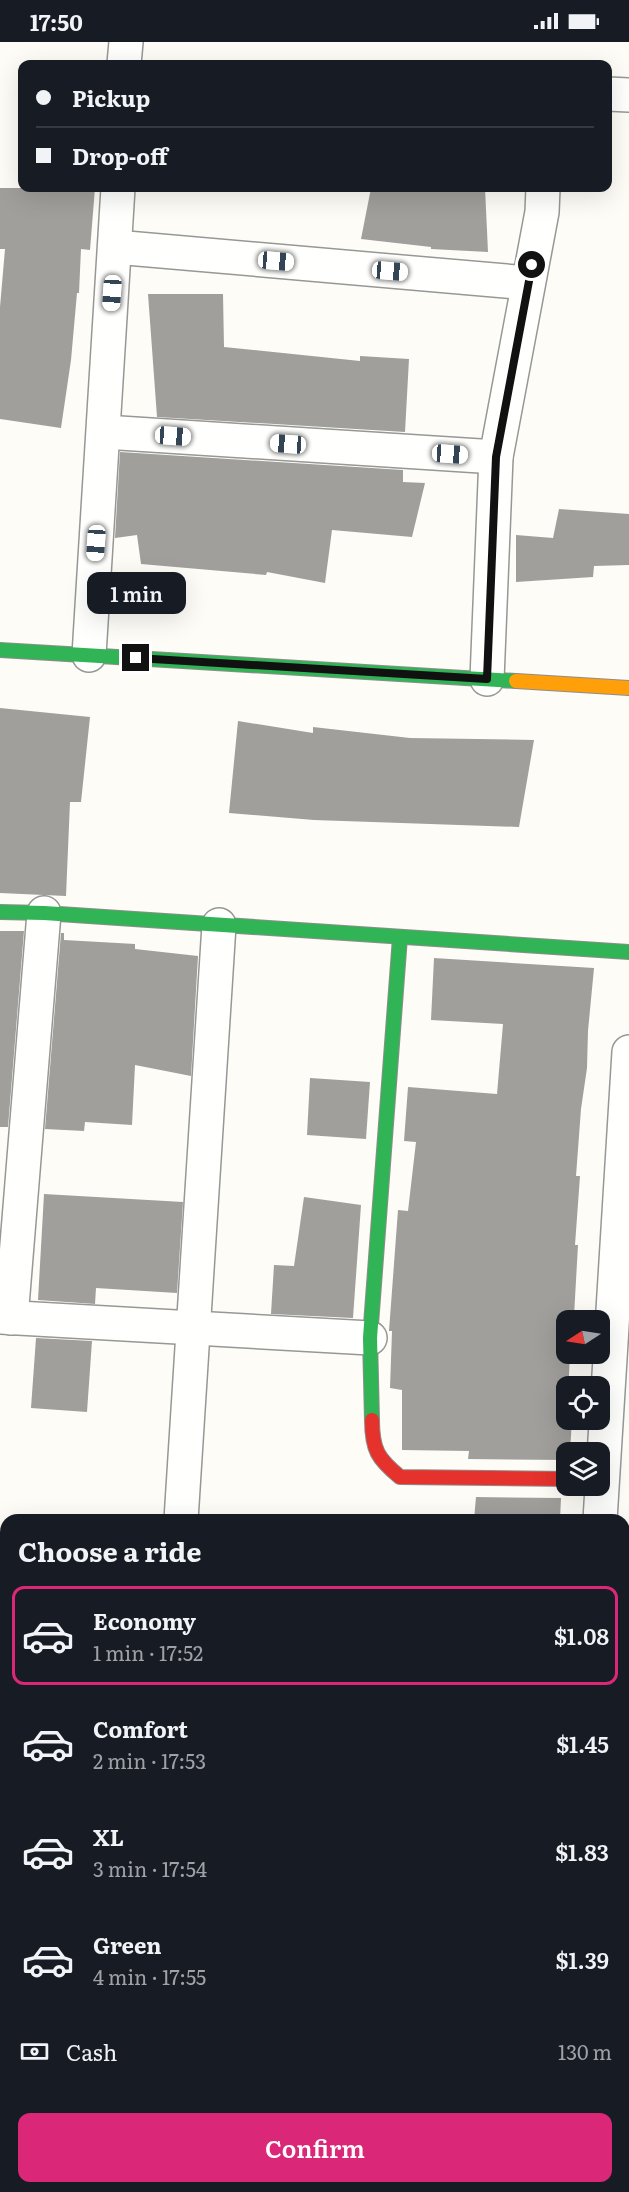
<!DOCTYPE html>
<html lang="en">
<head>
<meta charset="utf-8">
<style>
  body { margin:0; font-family:Literata,serif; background:#242831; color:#f1f3f6; height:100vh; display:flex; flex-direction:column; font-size:22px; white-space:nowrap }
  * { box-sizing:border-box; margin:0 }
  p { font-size:20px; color:#9ea1a6 }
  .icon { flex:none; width:33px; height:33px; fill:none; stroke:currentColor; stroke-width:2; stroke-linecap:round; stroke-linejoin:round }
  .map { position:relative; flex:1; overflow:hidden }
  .sheet { position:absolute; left:0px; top:1472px; width:630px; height:680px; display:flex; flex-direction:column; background:#171b24; border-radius:18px 18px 0 0; box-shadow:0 6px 24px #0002 }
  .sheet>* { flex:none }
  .guide { position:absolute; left:18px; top:18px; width:594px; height:132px; border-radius:12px; box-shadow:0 6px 24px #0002; display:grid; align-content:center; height:132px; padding:0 18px; background:#171b24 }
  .needle { width:39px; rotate:258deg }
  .tools { position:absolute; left:556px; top:1268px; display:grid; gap:12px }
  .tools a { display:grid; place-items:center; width:54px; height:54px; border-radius:12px; background:#171b24; box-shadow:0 6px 24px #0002; font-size:30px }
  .end { position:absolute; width:27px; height:27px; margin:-14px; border:8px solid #111; background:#fff; box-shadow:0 0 0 3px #fff }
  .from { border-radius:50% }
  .bubble { position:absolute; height:42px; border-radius:12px; background:#171b24; box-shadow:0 6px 24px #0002; font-size:20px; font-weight:600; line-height:42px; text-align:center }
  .car { position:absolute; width:18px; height:36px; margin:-18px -9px; border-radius:8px; box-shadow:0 0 4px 2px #0007; background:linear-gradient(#fff 24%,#345 0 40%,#fff 0 76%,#345 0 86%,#fff 0) }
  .guide b { display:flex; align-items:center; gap:21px; height:57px; font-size:22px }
  .guide b+b { border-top:2px solid #363941 }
  .guide i { width:15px; height:15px; background:#f1f3f6 }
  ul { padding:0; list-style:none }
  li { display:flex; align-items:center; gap:18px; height:99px; margin:0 12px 9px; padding:0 6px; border:3px solid transparent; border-radius:12px }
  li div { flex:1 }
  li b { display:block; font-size:22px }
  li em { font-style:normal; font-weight:600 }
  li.selected { border-color:#db2777 }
  li>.icon { width:54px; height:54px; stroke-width:1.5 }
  h2 { padding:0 18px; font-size:27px; line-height:72px }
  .pay { display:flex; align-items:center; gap:15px; height:66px; padding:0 18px; font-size:22px }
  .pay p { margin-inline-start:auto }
  .cta { display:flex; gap:12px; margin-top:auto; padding:12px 18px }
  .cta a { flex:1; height:69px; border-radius:12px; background:#db2777; color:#fff; font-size:24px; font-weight:600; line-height:69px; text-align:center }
  .status { display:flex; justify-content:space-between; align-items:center; height:42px; padding:0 30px; background:#171b24; direction:ltr }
  .status svg { height:16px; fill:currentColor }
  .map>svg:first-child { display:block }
</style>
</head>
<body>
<div class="status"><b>17:50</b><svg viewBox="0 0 49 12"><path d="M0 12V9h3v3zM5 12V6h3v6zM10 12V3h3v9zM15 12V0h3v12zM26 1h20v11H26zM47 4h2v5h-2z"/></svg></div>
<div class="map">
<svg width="629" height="2150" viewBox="0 0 629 2150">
  <rect width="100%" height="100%" fill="#fdfcf7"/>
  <g fill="#a19f9c">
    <path d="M0,146H95L90,208L81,207L79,251H77L71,318L61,386L0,377V265L5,207H0Z"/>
    <path d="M371,146H485L488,210L431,207V205L361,197Z"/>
    <path d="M148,252H223L224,305L360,319V314L409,317L405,390L157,375Z"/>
    <path d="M120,410L403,428V440L425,441L412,495L332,488L325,541L267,530L266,533L141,522L137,493L115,496Z"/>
    <path d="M559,467L629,472V523L594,524L593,535L516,540V493L553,496Z"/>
    <path d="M0,666L90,675L81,760H70L66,854L0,851Z"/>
    <path d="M238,679L313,691V685L410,696L534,698L519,785L314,778L229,771Z"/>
    <path d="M0,889H24L8,1085H0Z"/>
    <path d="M61,891H64V898L135,902V907L198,914L191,1034L135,1023L132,1083L85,1080L84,1089L45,1087Z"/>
    <path d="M434,916L594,926L588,989L587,1026L581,1067L576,1134H580L575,1203H578L574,1274L572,1273V1278H567V1311H570L567,1377H572L570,1410H567V1418L468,1417L469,1409L402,1408V1348L390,1346L392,1289H389L398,1168L408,1169L416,1100L404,1099L408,1045L497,1052L503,982L431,978Z"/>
    <path d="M310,1036L370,1040L366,1097L307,1093Z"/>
    <path d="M44,1152L183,1160L177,1251L96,1246L95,1262L38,1258Z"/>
    <path d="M304,1155L361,1163L353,1276L271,1272L274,1223L294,1224Z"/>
    <path d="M36,1296L92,1299L87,1370L31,1366Z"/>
    <path d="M476,1455L561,1456L560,1478H474Z"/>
  </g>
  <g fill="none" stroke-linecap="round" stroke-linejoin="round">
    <defs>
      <g id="street">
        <path d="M124,22L126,0"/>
        <path d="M608,52L629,53"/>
        <path d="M115,205L528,241"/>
        <path d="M104,390L496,415"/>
        <path d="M89,613L118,146"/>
        <path d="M487,637L496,415L542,170L543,146"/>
        <path d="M0,1275L370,1296"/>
        <path d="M11,1276L44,871"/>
        <path d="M181,1478L219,883"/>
        <path d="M600,1478L629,1010"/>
        <path d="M0,1513L6,1514"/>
        <path d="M624,1541L629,1542"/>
        <path d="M624,1670H629"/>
        <path d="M0,2035H6"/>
        <path d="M624,2072H629"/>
        <path d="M564,2150V2145"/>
      </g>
      <g id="fast">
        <path d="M0,608L516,639"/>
        <path d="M0,870L44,871L629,910"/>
        <path d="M372,1378L370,1296L400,895"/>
      </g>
      <path id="slow" d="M516,639L629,646"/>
      <path id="jam" d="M372,1378C372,1408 378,1417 400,1435L567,1437"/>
    </defs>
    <use href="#street" stroke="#979795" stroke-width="36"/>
    <use href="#fast" stroke="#8e8d8b" stroke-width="16"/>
    <use href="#slow" stroke="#8e8d8b" stroke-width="16"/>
    <use href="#jam" stroke="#8e8d8b" stroke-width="16"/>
    <use href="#street" stroke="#fffffe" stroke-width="33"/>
    <use href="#fast" stroke="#30b455" stroke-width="14"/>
    <use href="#slow" stroke="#ff9f0a" stroke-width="14"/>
    <use href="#jam" stroke="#e5322d" stroke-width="14"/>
  </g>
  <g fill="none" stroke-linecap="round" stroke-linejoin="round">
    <path stroke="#111" stroke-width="8" d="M136,616L487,637L496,415L532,223"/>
  </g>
</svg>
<div class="tools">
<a><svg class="needle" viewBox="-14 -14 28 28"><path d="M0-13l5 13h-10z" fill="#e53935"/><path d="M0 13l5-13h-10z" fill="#9ea1a6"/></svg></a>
<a><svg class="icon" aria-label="locate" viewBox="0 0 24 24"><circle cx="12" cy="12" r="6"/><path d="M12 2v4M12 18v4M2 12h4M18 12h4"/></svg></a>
<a><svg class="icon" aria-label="layers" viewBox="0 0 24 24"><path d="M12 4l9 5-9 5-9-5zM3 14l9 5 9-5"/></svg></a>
</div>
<i class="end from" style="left:532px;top:223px"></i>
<i class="end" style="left:136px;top:616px"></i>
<div class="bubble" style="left:87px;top:530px;width:99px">1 min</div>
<i class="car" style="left:276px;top:219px;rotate:95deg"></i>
<i class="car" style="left:390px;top:229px;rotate:95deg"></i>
<i class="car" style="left:112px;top:251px;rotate:184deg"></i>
<i class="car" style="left:173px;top:394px;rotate:94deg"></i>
<i class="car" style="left:288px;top:402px;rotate:274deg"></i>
<i class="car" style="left:450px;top:412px;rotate:94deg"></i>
<i class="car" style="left:96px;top:501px;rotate:184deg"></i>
<div class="guide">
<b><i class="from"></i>Pickup</b>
<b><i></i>Drop-off</b>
</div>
<section class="sheet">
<h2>Choose a ride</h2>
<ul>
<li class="selected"><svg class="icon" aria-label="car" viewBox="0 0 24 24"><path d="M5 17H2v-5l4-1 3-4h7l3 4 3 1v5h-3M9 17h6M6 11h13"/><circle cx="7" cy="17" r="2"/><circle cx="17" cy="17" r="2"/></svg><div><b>Economy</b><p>1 min · 17:52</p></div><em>$1.08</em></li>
<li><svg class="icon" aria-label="car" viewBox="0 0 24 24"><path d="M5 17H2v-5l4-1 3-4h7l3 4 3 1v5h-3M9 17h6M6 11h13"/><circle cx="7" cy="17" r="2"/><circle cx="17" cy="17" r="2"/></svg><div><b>Comfort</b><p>2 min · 17:53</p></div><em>$1.45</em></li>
<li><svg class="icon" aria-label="car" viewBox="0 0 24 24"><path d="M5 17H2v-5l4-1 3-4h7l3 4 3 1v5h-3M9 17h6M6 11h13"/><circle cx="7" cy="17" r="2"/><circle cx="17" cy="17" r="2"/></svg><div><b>XL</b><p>3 min · 17:54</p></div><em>$1.83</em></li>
<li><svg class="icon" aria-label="car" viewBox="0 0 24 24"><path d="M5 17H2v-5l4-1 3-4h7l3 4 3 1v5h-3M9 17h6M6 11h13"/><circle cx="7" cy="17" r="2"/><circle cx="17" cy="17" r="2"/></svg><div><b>Green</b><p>4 min · 17:55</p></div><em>$1.39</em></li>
</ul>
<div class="pay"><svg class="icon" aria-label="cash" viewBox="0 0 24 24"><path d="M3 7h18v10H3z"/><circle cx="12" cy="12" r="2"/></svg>Cash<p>130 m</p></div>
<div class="cta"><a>Confirm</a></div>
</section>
</div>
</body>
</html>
